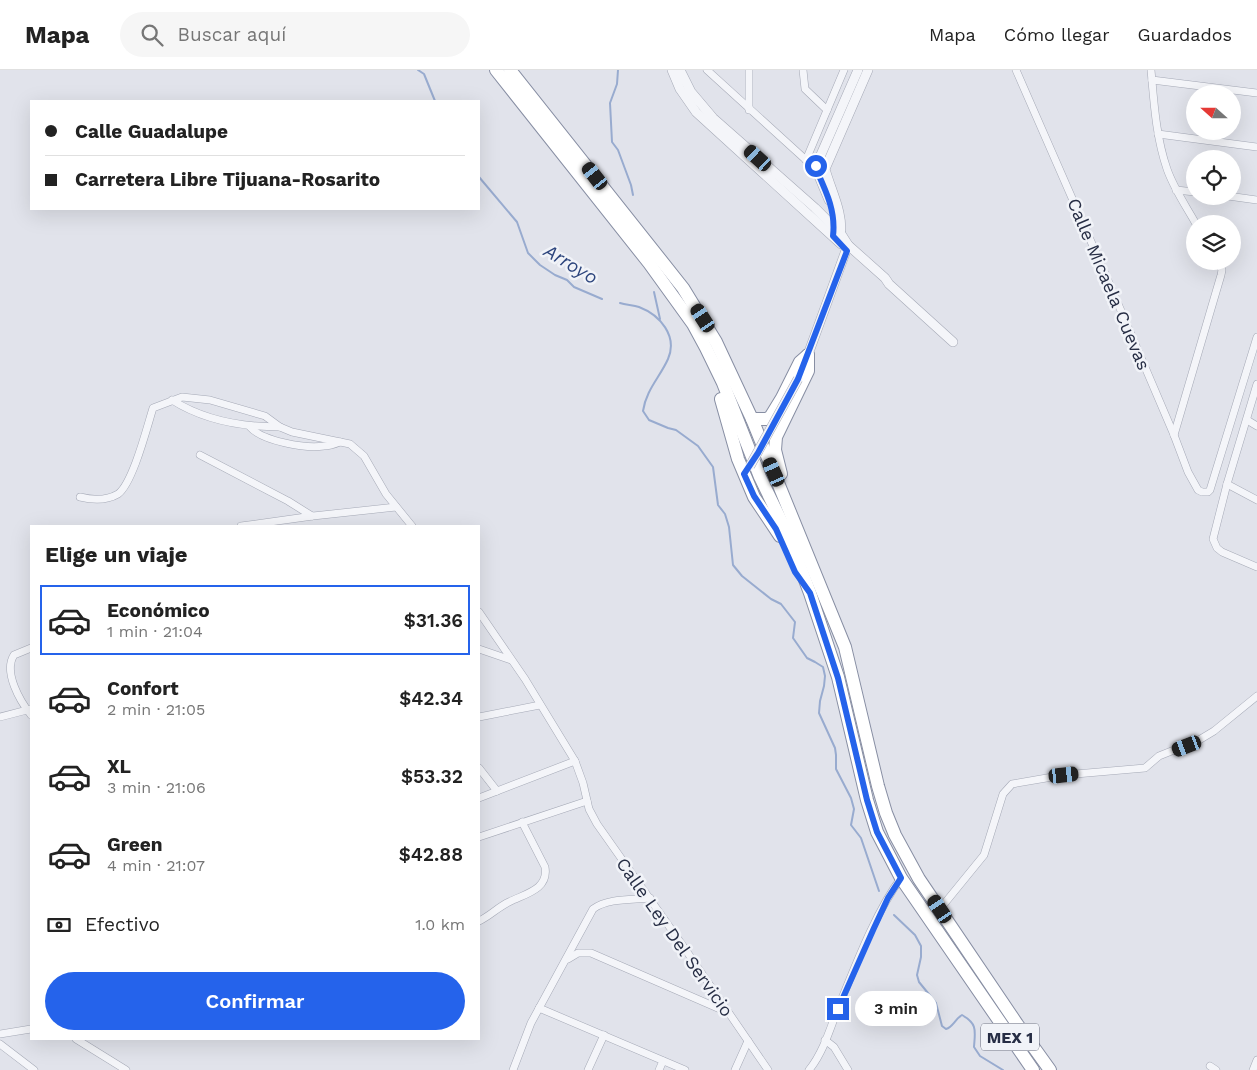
<!DOCTYPE html>
<html lang="es">
<head>
<meta charset="utf-8">
<style>
  body { margin:0; font-family:"Work Sans",sans-serif; background:#f6f6f6; color:#222; height:100vh; display:flex; flex-direction:column; font-size:19px; white-space:nowrap }
  * { box-sizing:border-box; margin:0 }
  p { font-size:16px; color:#767676 }
  .icon { flex:none; width:28px; height:28px; fill:none; stroke:currentColor; stroke-width:2; stroke-linecap:round; stroke-linejoin:round }
  .map { position:relative; flex:1; overflow:hidden }
  .panel { position:absolute; left:30px; top:455px; width:450px; height:515px; display:flex; flex-direction:column; background:#fff; border-radius:0px; box-shadow:0 5px 20px #0002 }
  .panel>* { flex:none }
  .guide { position:absolute; left:30px; top:30px; width:450px; height:110px; border-radius:0px; box-shadow:0 5px 20px #0002; display:grid; align-content:center; height:110px; padding:0 15px; background:#fff }
  .needle { width:32px; rotate:291deg }
  .controls { position:absolute; left:1186px; top:15px; display:grid; gap:10px }
  .controls a { display:grid; place-items:center; width:55px; height:55px; border-radius:50%; background:#fff; box-shadow:0 5px 20px #0002; font-size:25px }
  .end { position:absolute; width:22px; height:22px; margin:-11px; border:6px solid #2563eb; background:#fff; box-shadow:0 0 0 2px #fff }
  .from { border-radius:50% }
  .bubble { position:absolute; height:35px; border-radius:18px; background:#fff; box-shadow:0 5px 20px #0002; font-size:16px; font-weight:600; line-height:35px; text-align:center }
  .car { position:absolute; width:15px; height:30px; margin:-15px -8px; border-radius:6px; box-shadow:0 0 4px 1px #0007; background:linear-gradient(#222 24%,#8ab4d8 0 40%,#222 0 76%,#8ab4d8 0 86%,#222 0) }
  .guide b { display:flex; align-items:center; gap:18px; height:48px; font-size:19px }
  .guide b+b { border-top:1px solid #e0e0e0 }
  .guide i { width:12px; height:12px; background:#222 }
  ul { padding:0; list-style:none }
  li { display:flex; align-items:center; gap:15px; height:70px; margin:0 10px 8px; padding:0 5px; border:2px solid transparent; border-radius:0px }
  li div { flex:1 }
  li b { display:block; font-size:19px }
  li em { font-style:normal; font-weight:600 }
  li.selected { border-color:#2563eb }
  li>.icon { width:45px; height:45px; stroke-width:1.5 }
  h2 { padding:0 15px; font-size:22px; line-height:60px }
  .pay { display:flex; align-items:center; gap:12px; height:55px; padding:0 15px; font-size:19px }
  .pay p { margin-inline-start:auto }
  .button { display:flex; gap:10px; margin-top:auto; padding:10px 15px }
  .button a { flex:1; height:58px; border-radius:30px; background:#2563eb; color:#fff; font-size:20px; font-weight:600; line-height:58px; text-align:center }
  header { display:flex; align-items:center; gap:30px; box-sizing:border-box; height:70px; padding:0 25px; background:#fff; border-bottom:1px solid #e0e0e0 }
  header strong { font-size:24px }
  nav { display:flex; gap:28px; margin-inline-start:auto; font-size:18px }
  .search { width:350px; height:45px; background:#f6f6f6; display:flex; align-items:center; gap:12px; box-sizing:border-box; padding:0 18px; border-radius:28px; color:#767676; font-size:19px }
  .map>svg:first-child { display:block }
</style>
</head>
<body>
<header>
<strong>Mapa</strong>
<div class="search"><svg class="icon" aria-label="search" viewBox="0 0 24 24"><circle cx="10" cy="10" r="6"/><path d="M15 15l6 6"/></svg>Buscar aquí</div>
<nav><a>Mapa</a><a>Cómo llegar</a><a>Guardados</a></nav>
</header>
<div class="map">
<svg width="1257" height="1000" viewBox="0 0 1257 1000">
  <rect width="100%" height="100%" fill="#e1e3eb"/>
  <g fill="none" stroke-linecap="round" stroke-linejoin="round">
    <g stroke="#98abcf" stroke-width="2">
      <path d="M418,0L424,4L435,31"/>
      <path d="M618,0L617,14L610,33L612,72L618,80L631,115L633,125"/>
      <path d="M479,107L517,152L528,183L540,195L555,205L567,210L574,217L602,229"/>
      <path d="M654,222L660,249"/>
      <path d="M620,233C626,235 633,235 639,237C660,245 678,266 668,289C660,307 646,320 643,341L649,350L668,358L676,360L698,376L713,397L718,435L725,444L729,457L733,495L742,506L771,529L781,534L795,552L793,568L807,588L815,592L823,597L825,606L824,616L820,631L819,643L835,678L836,685V699L851,728L854,739L851,755L861,768L879,821"/>
      <path d="M894,845L915,865L921,876V887L917,905L919,912L936,933L942,956L946,959C953,957 955,949 962,945C978,954 975,961 974,977L980,986L1003,1000"/>
    </g>
    <defs>
      <g id="minor">
        <path d="M707,0L806,90L816,98H819"/>
        <path d="M749,0V40"/>
        <path d="M803,0L805,19L827,40"/>
        <path d="M1016,0L1110,215L1174,365L1188,402L1198,420L1202,422H1208L1210,420L1257,267"/>
        <path d="M1151,0C1154,33 1156,67 1167,99C1174,119 1186,136 1196,154"/>
        <path d="M1152,10L1257,23"/>
        <path d="M1158,64L1257,77"/>
        <path d="M806,90L844,0"/>
        <path d="M1176,120L1195,122"/>
        <path d="M1228,126L1257,130"/>
        <path d="M1257,314L1227,414L1213,469L1217,478L1222,482L1257,497"/>
        <path d="M172,330C205,351 242,357 280,357"/>
        <path d="M1247,350L1257,356"/>
        <path d="M250,357C262,371 306,379 324,376C329,376 335,374 340,372"/>
        <path d="M1174,365L1221,205L1222,200L1218,191"/>
        <path d="M200,385L288,431L312,446"/>
        <path d="M1227,414L1257,430"/>
        <path d="M80,427C92,430 106,431 118,424C133,413 147,357 153,338L182,327L210,330L265,346L280,357L292,362L350,374L364,386L386,424L412,456"/>
        <path d="M241,456L313,446L396,437"/>
        <path d="M479,542L525,609L575,691L583,713L589,739L597,754L683,876L768,1000"/>
        <path d="M31,578L14,585C3,602 20,631 31,645"/>
        <path d="M479,579L511,590"/>
        <path d="M0,647L31,639"/>
        <path d="M479,647L540,635"/>
        <path d="M479,698L497,721"/>
        <path d="M479,728L575,691"/>
        <path d="M479,767L587,731"/>
        <path d="M940,839L984,785L1003,724L1012,714L1064,705L1145,698L1159,686L1199,670L1214,661L1257,626"/>
        <path d="M479,851C490,846 498,837 509,832C524,824 549,820 545,797L522,752"/>
        <path d="M568,889L578,883H591L727,942"/>
        <path d="M539,938L685,1000"/>
        <path d="M0,964L31,959"/>
        <path d="M76,969L126,1000"/>
        <path d="M825,970L834,977L848,1000"/>
        <path d="M0,974L34,1000"/>
        <path d="M1210,996L1216,1000"/>
        <path d="M513,1000L531,953L593,839C608,828 632,830 650,828"/>
        <path d="M588,1000L604,965"/>
        <path d="M659,1000L663,991"/>
        <path d="M735,1000L748,971"/>
        <path d="M809,1000C823,983 830,959 838,938C855,897 875,843 901,808"/>
        <path d="M1253,1000L1257,990"/>
      </g>
      <g id="tertiary">
        <path d="M672,0L680,19L696,42L841,174"/>
        <path d="M680,0L691,22L713,48L815,138L841,164L848,175L885,208L889,214L953,272"/>
        <path d="M829,130L816,99V96L858,0"/>
        <path d="M840,166C844,144 831,121 825,99L868,0"/>
        <path d="M806,290L848,175"/>
      </g>
      <g id="trunk">
        <path d="M496,0L649,193L693,254L706,278L723,313L760,407L788,465L810,523L838,607L867,730L877,762L901,808L1033,1000"/>
        <path d="M510,0L683,218L716,272L752,349L845,577L878,716L886,743L895,765L919,809L1017,954L1050,1000"/>
        <path d="M721,329L738,389L754,427L780,466"/>
        <path d="M752,349H767L771,346L782,328L800,292L808,285"/>
        <path d="M781,404L775,380L776,367L808,301V285"/>
      </g>
    </defs>
    <use href="#minor" stroke="#a5a9b6" stroke-width="8"/>
    <use href="#tertiary" stroke="#a5a9b6" stroke-width="10"/>
    <use href="#trunk" stroke="#878ea3" stroke-width="14"/>
    <use href="#minor" stroke="#f4f5f9" stroke-width="7"/>
    <use href="#tertiary" stroke="#f4f5f9" stroke-width="9"/>
    <use href="#trunk" stroke="#fff" stroke-width="12"/>
    <defs>
      <path id="tertiary-bridge" d="M750,396L798,309"/>
    </defs>
    <use href="#tertiary-bridge" stroke="#a5a9b6" stroke-width="10" stroke-linecap="butt"/>
    <use href="#tertiary-bridge" stroke="#f4f5f9" stroke-width="9"/>
  </g>
  <g fill="none" stroke-linecap="round" stroke-linejoin="round">
    <path stroke="#2563eb" stroke-width="6" d="M816,96V99C826,121 836,141 833,166L847,181L798,309L758,383L744,404L754,426L776,459L795,502L810,523L838,608L867,730L877,762L901,808L888,828L874,858L838,939"/>
  </g>
  <g text-anchor="middle" dominant-baseline="central" stroke-width="5" stroke-linejoin="round" paint-order="stroke">
    <rect fill="#f1f3f8" stroke="#64697b" stroke-width="1" x="981" y="953.5" width="58" height="27" rx="4"/>
    <g font-size="16" font-weight="bold" fill="#272e45">
      <text x="1010" y="967">MEX 1</text>
    </g>
    <g font-size="18" fill="#272e45" stroke="#f1f3f8">
      <text transform="translate(1109 214) rotate(67)">Calle Micaela Cuevas</text>
      <text transform="translate(675 867) rotate(55)">Calle Ley Del Servicio</text>
    </g>
    <g font-size="19" font-style="italic" fill="#2d457d" stroke="#f1f3f8">
      <text transform="translate(571 194) rotate(31)">Arroyo</text>
    </g>
  </g>
</svg>
<div class="controls">
<a><svg class="needle" viewBox="-14 -14 28 28"><path d="M0-13l5 13h-10z" fill="#e53935"/><path d="M0 13l5-13h-10z" fill="#767676"/></svg></a>
<a><svg class="icon" aria-label="locate" viewBox="0 0 24 24"><circle cx="12" cy="12" r="6"/><path d="M12 2v4M12 18v4M2 12h4M18 12h4"/></svg></a>
<a><svg class="icon" aria-label="layers" viewBox="0 0 24 24"><path d="M12 4l9 5-9 5-9-5zM3 14l9 5 9-5"/></svg></a>
</div>
<i class="end from" style="left:816px;top:96px"></i>
<i class="end" style="left:838px;top:939px"></i>
<div class="bubble" style="left:855px;top:921px;width:82px">3 min</div>
<i class="car" style="left:758px;top:88px;rotate:312deg"></i>
<i class="car" style="left:595px;top:106px;rotate:322deg"></i>
<i class="car" style="left:703px;top:248px;rotate:327deg"></i>
<i class="car" style="left:774px;top:402px;rotate:336deg"></i>
<i class="car" style="left:1187px;top:676px;rotate:249deg"></i>
<i class="car" style="left:1064px;top:705px;rotate:84deg"></i>
<i class="car" style="left:940px;top:839px;rotate:326deg"></i>
<div class="guide">
<b><i class="from"></i>Calle Guadalupe</b>
<b><i></i>Carretera Libre Tijuana-Rosarito</b>
</div>
<section class="panel">
<h2>Elige un viaje</h2>
<ul>
<li class="selected"><svg class="icon" aria-label="car" viewBox="0 0 24 24"><path d="M5 17H2v-5l4-1 3-4h7l3 4 3 1v5h-3M9 17h6M6 11h13"/><circle cx="7" cy="17" r="2"/><circle cx="17" cy="17" r="2"/></svg><div><b>Económico</b><p>1 min · 21:04</p></div><em>$31.36</em></li>
<li><svg class="icon" aria-label="car" viewBox="0 0 24 24"><path d="M5 17H2v-5l4-1 3-4h7l3 4 3 1v5h-3M9 17h6M6 11h13"/><circle cx="7" cy="17" r="2"/><circle cx="17" cy="17" r="2"/></svg><div><b>Confort</b><p>2 min · 21:05</p></div><em>$42.34</em></li>
<li><svg class="icon" aria-label="car" viewBox="0 0 24 24"><path d="M5 17H2v-5l4-1 3-4h7l3 4 3 1v5h-3M9 17h6M6 11h13"/><circle cx="7" cy="17" r="2"/><circle cx="17" cy="17" r="2"/></svg><div><b>XL</b><p>3 min · 21:06</p></div><em>$53.32</em></li>
<li><svg class="icon" aria-label="car" viewBox="0 0 24 24"><path d="M5 17H2v-5l4-1 3-4h7l3 4 3 1v5h-3M9 17h6M6 11h13"/><circle cx="7" cy="17" r="2"/><circle cx="17" cy="17" r="2"/></svg><div><b>Green</b><p>4 min · 21:07</p></div><em>$42.88</em></li>
</ul>
<div class="pay"><svg class="icon" aria-label="cash" viewBox="0 0 24 24"><path d="M3 7h18v10H3z"/><circle cx="12" cy="12" r="2"/></svg>Efectivo<p>1.0 km</p></div>
<div class="button"><a>Confirmar</a></div>
</section>
</div>
</body>
</html>
